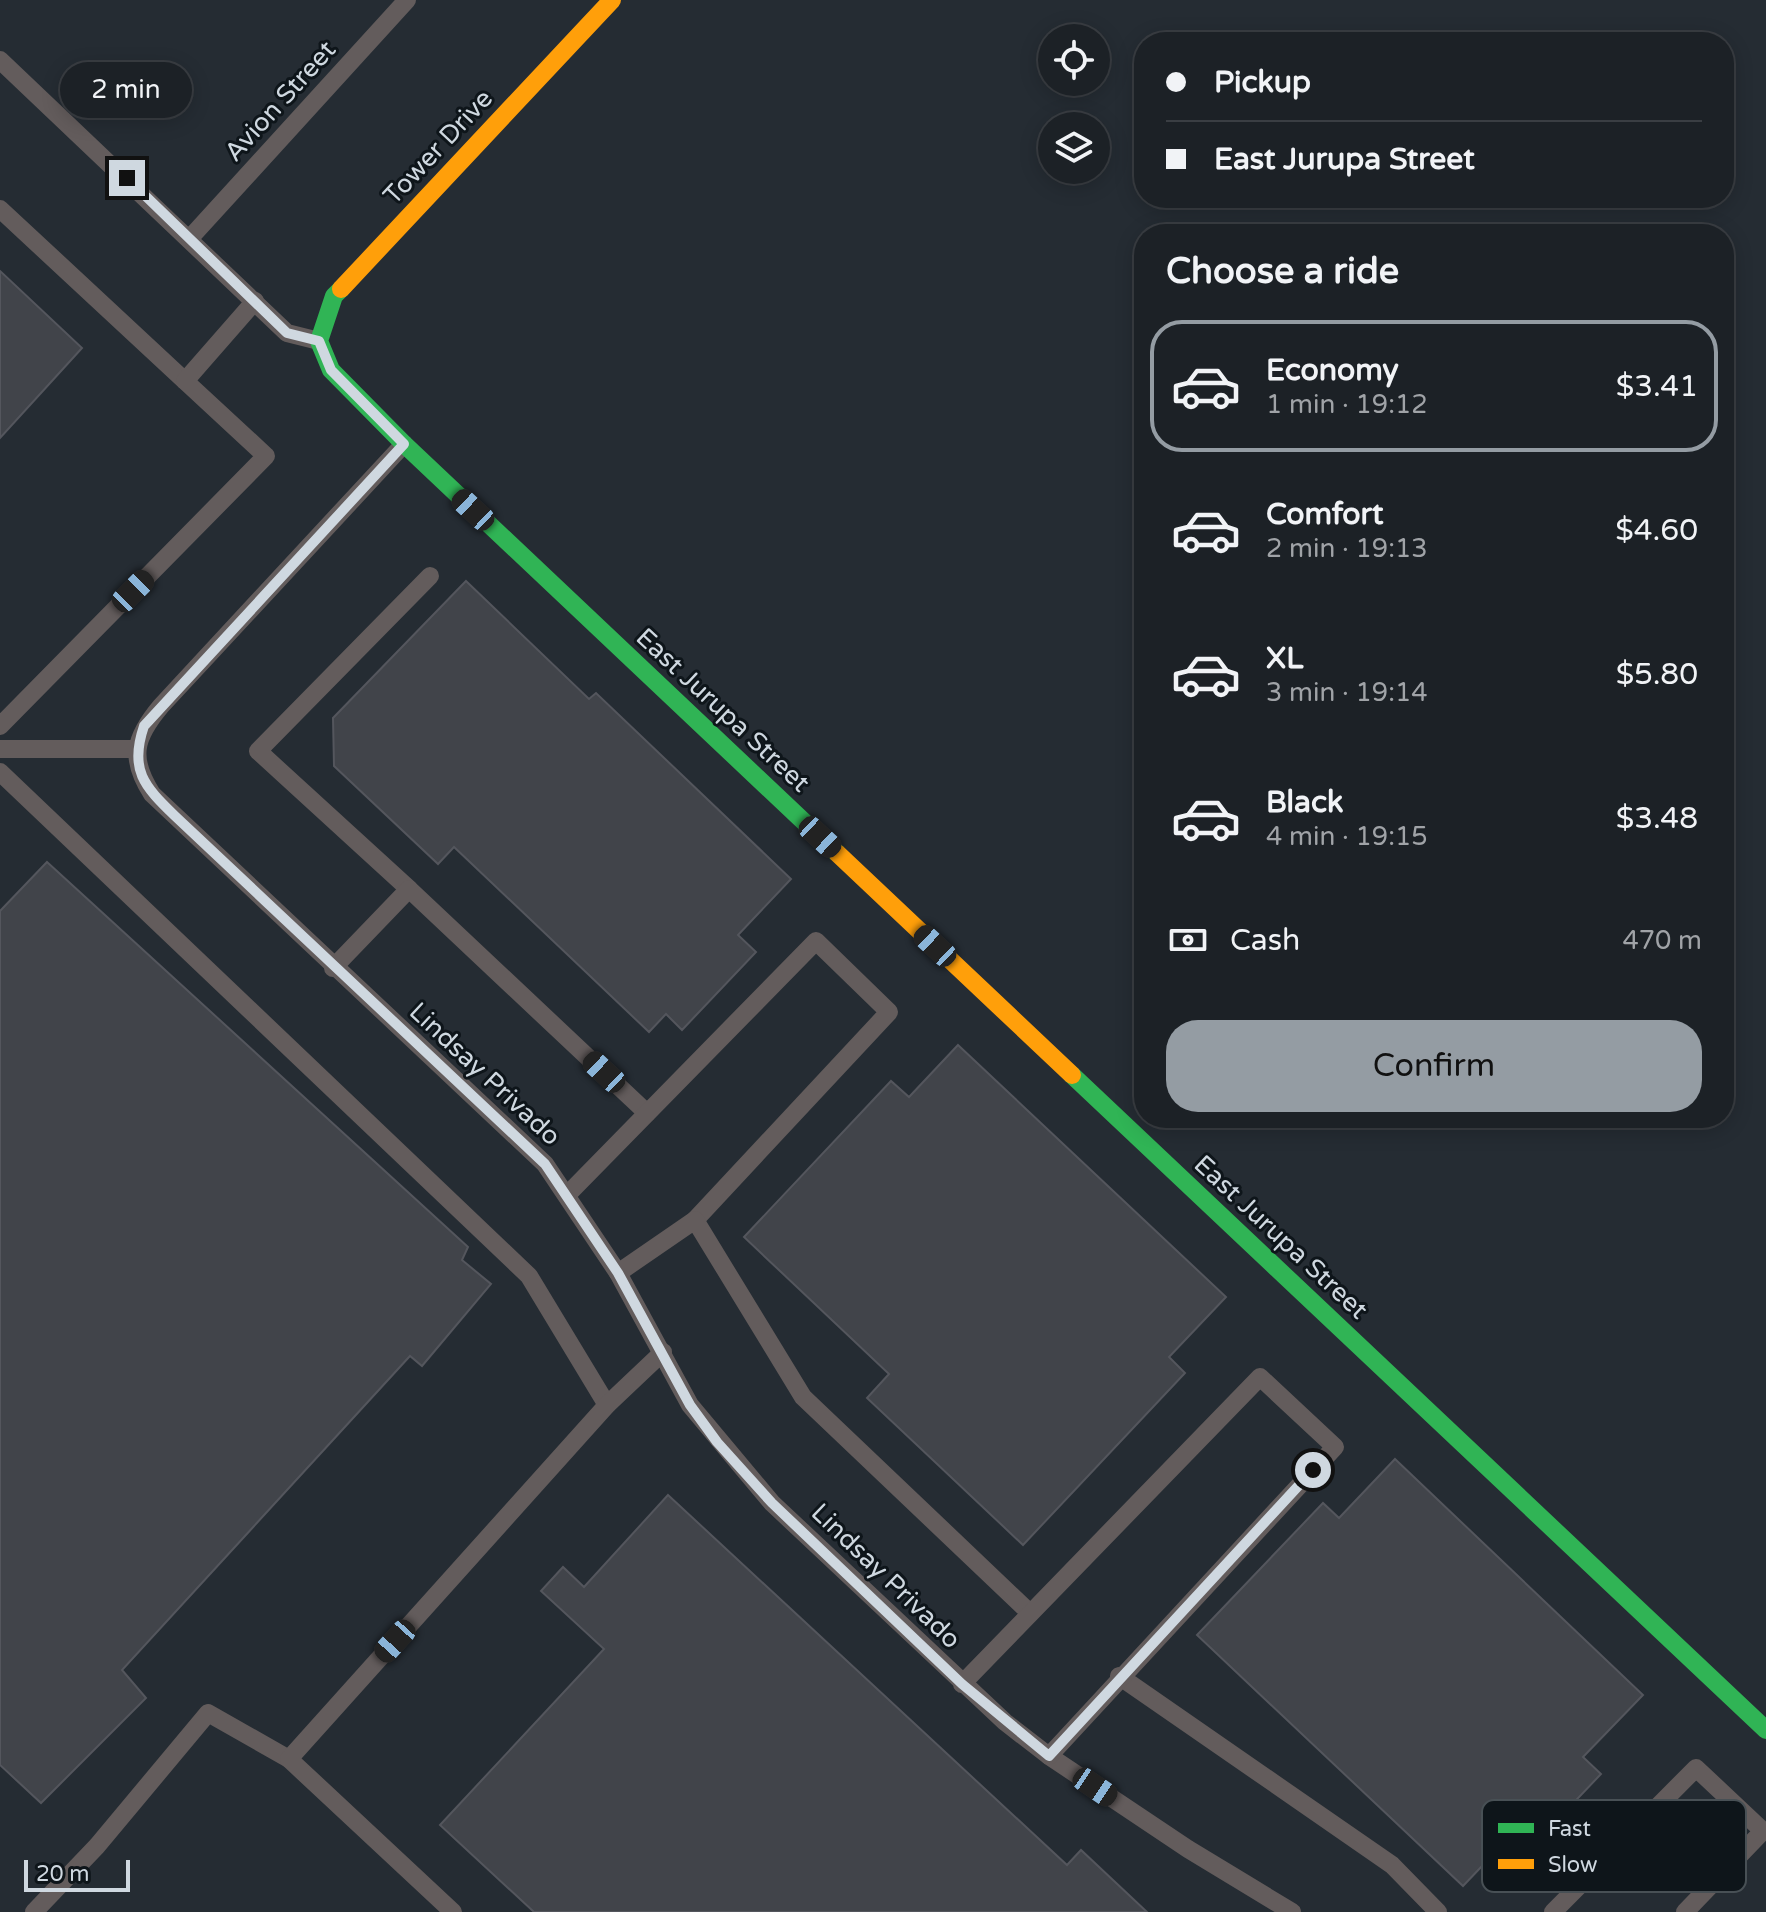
<!DOCTYPE html>
<html lang="en">
<head>
<meta charset="utf-8">
<style>
  body { margin:0; font-family:"Varela Round",sans-serif; background:#292e32; color:#f1f3f6; height:100vh; display:flex; flex-direction:column; font-size:30px; white-space:nowrap }
  * { box-sizing:border-box; margin:0 }
  p { font-size:26px; color:#a0a3a7 }
  .icon { flex:none; width:44px; height:44px; fill:none; stroke:currentColor; stroke-width:2; stroke-linecap:round; stroke-linejoin:round }
  .map { position:relative; flex:1; overflow:hidden }
  .drawer { position:absolute; left:1134px; top:224px; width:600px; height:904px; display:flex; flex-direction:column; background:#1c2126; border-radius:32px; box-shadow:0 4px 20px #0003,0 0 0 2px #3a3e43 }
  .drawer>* { flex:none }
  .guide { position:absolute; left:1134px; top:32px; width:600px; height:176px; border-radius:32px; box-shadow:0 4px 20px #0003,0 0 0 2px #3a3e43; display:grid; align-content:center; height:176px; padding:0 32px; background:#1c2126 }
  .buttons { position:absolute; left:1038px; top:24px; display:grid; gap:16px }
  .buttons a { display:grid; place-items:center; width:72px; height:72px; border-radius:50%; background:#1c2126; box-shadow:0 4px 20px #0003,0 0 0 2px #3a3e43; font-size:40px }
  .scale { position:absolute; left:24px; bottom:20px; width:106px; box-sizing:border-box; padding-left:8px; border:4px solid #cfd8e0; border-top:0; font-size:22px; line-height:28px; white-space:nowrap; color:#cfd8e0; -webkit-text-stroke:6px #0e151a; paint-order:stroke }
  .end { position:absolute; width:36px; height:36px; margin:-18px; border:10px solid #cfd8e0; background:#111; box-shadow:0 0 0 4px #111 }
  .from { border-radius:50% }
  .bubble { position:absolute; height:56px; border-radius:28px; background:#1c2126; box-shadow:0 4px 20px #0003,0 0 0 2px #3a3e43; font-size:26px; font-weight:600; line-height:56px; text-align:center }
  .car { position:absolute; width:24px; height:48px; margin:-24px -12px; border-radius:10px; box-shadow:0 0 6px 2px #0007; background:linear-gradient(#222 24%,#8ab4d8 0 40%,#222 0 76%,#8ab4d8 0 86%,#222 0) }
  .guide b { display:flex; align-items:center; gap:28px; height:76px; font-size:30px }
  .guide b+b { border-top:2px solid #3a3e43 }
  .guide i { width:20px; height:20px; background:#f1f3f6 }
  ul { padding:0; list-style:none }
  li { display:flex; align-items:center; gap:24px; height:132px; margin:0 16px 12px; padding:0 16px; border:4px solid transparent; border-radius:32px }
  li div { flex:1 }
  li b { display:block; font-size:30px }
  li em { font-style:normal; font-weight:600 }
  li.active { border-color:#949ca3 }
  li>.icon { width:72px; height:72px; stroke-width:1.5 }
  h2 { padding:0 32px; font-size:36px; line-height:96px }
  .pay { display:flex; align-items:center; gap:20px; height:88px; padding:0 32px; font-size:30px }
  .pay p { margin-inline-start:auto }
  .primary-button { display:flex; gap:16px; margin-top:auto; padding:16px 32px }
  .primary-button a { flex:1; height:92px; border-radius:32px; background:#949ca3; color:#111; font-size:32px; font-weight:600; line-height:92px; text-align:center }
  .map>svg:first-child { display:block }
</style>
</head>
<body>
<div class="map">
<svg width="1766" height="1912" viewBox="0 0 1766 1912">
  <rect width="100%" height="100%" fill="#252c33"/>
  <g fill="#41444a" stroke="#54565d" stroke-width="2">
    <path d="M0,271L82,348L0,438Z"/>
    <path d="M466,581L589,699L596,693L791,879L738,935L756,952L682,1030L666,1014L649,1032L454,847L438,864L334,766L333,718Z"/>
    <path d="M47,862L468,1247L462,1260L491,1284L422,1366L410,1356L122,1670L146,1698L41,1803L0,1765V911Z"/>
    <path d="M958,1045L1226,1297L1169,1357L1185,1373L1023,1545L867,1398L889,1374L744,1237L891,1081L909,1097Z"/>
    <path d="M1395,1459L1643,1695L1583,1757L1601,1774L1499,1881L1483,1865L1463,1886L1197,1635L1323,1503L1339,1518Z"/>
    <path d="M668,1495L1067,1865L1081,1850L1147,1912H534L440,1825L604,1649L541,1591L563,1567L584,1587Z"/>
  </g>
  <g fill="none" stroke-linecap="round" stroke-linejoin="round">
    <g stroke="#635c5c" stroke-width="18">
      <path d="M0,60L287,333L319,341"/>
      <path d="M0,209L185,381"/>
      <path d="M190,238L407,0"/>
      <path d="M404,444L161,706C134,738 129,758 152,794L545,1164L618,1273L690,1405L772,1503L1005,1722L1049,1756L1188,1849L1292,1912"/>
      <path d="M0,726L266,456L185,381L255,301"/>
      <path d="M0,749H136"/>
      <path d="M0,772L529,1276L607,1405"/>
      <path d="M409,889L258,751L430,576"/>
      <path d="M333,968L409,889L647,1113"/>
      <path d="M568,1194L816,941L889,1012L695,1220"/>
      <path d="M618,1273L695,1220L803,1397L1030,1613"/>
      <path d="M1119,1676L1392,1865L1438,1912"/>
      <path d="M962,1684L1260,1377L1335,1447L1049,1756"/>
      <path d="M34,1912L97,1846L208,1713L289,1759"/>
      <path d="M453,1912L289,1759L607,1405L663,1352"/>
      <path d="M1553,1912L1696,1768L1763,1831L1685,1912"/>
    </g>
    <g stroke="#30b455" stroke-width="18">
      <path d="M341,289L334,296L319,341L331,370L404,444L837,853"/>
      <path d="M1072,1075L1766,1730"/>
    </g>
    <g stroke="#ff9f0a" stroke-width="18">
      <path d="M341,289L612,0"/>
      <path d="M837,853L1072,1075"/>
    </g>
  </g>
  <g fill="none" stroke-linecap="round" stroke-linejoin="round">
    <path stroke="#cfd8e0" stroke-width="10" d="M127,178L287,333L319,341L331,370L404,444L144,726C129,770 144,786 175,816L545,1164L618,1273L690,1405L717,1442L772,1503L962,1684L1049,1756L1313,1470"/>
  </g>
  <g text-anchor="middle" dominant-baseline="central" stroke-width="6" stroke-linejoin="round" paint-order="stroke">
    <g font-size="26" fill="#cfd8e0" stroke="#0e151a">
      <text transform="translate(280 101) rotate(-48)">Avion Street</text>
      <text transform="translate(438 147) rotate(-47)">Tower Drive</text>
      <text transform="translate(723 710) rotate(43)">East Jurupa Street</text>
      <text transform="translate(485 1074) rotate(43)">Lindsay Privado</text>
      <text transform="translate(1281 1237) rotate(43)">East Jurupa Street</text>
      <text transform="translate(886 1576) rotate(44)">Lindsay Privado</text>
    </g>
  </g>
  <rect x="1482" y="1800" width="264" height="92" rx="12" fill="#0e151a" stroke="#485055" stroke-width="2"/>
  <rect x="1498" y="1823" width="36" height="10" fill="#30b455"/>
  <rect x="1498" y="1859" width="36" height="10" fill="#ff9f0a"/>
  <g font-size="22" fill="#cfd8e0">
    <text x="1548" y="1836">Fast</text>
    <text x="1548" y="1872">Slow</text>
  </g>
</svg>
<div class="buttons">
<a><svg class="icon" aria-label="locate" viewBox="0 0 24 24"><circle cx="12" cy="12" r="6"/><path d="M12 2v4M12 18v4M2 12h4M18 12h4"/></svg></a>
<a><svg class="icon" aria-label="layers" viewBox="0 0 24 24"><path d="M12 4l9 5-9 5-9-5zM3 14l9 5 9-5"/></svg></a>
</div>
<div class="scale">20 m</div>
<i class="end from" style="left:1313px;top:1470px"></i>
<i class="end" style="left:127px;top:178px"></i>
<div class="bubble" style="left:60px;top:62px;width:132px">2 min</div>
<i class="car" style="left:473px;top:510px;rotate:313deg"></i>
<i class="car" style="left:133px;top:591px;rotate:45deg"></i>
<i class="car" style="left:820px;top:837px;rotate:133deg"></i>
<i class="car" style="left:935px;top:946px;rotate:313deg"></i>
<i class="car" style="left:604px;top:1072px;rotate:313deg"></i>
<i class="car" style="left:395px;top:1641px;rotate:222deg"></i>
<i class="car" style="left:1095px;top:1787px;rotate:124deg"></i>
<div class="guide">
<b><i class="from"></i>Pickup</b>
<b><i></i>East Jurupa Street</b>
</div>
<section class="drawer">
<h2>Choose a ride</h2>
<ul>
<li class="active"><svg class="icon" aria-label="car" viewBox="0 0 24 24"><path d="M5 17H2v-5l4-1 3-4h7l3 4 3 1v5h-3M9 17h6M6 11h13"/><circle cx="7" cy="17" r="2"/><circle cx="17" cy="17" r="2"/></svg><div><b>Economy</b><p>1 min · 19:12</p></div><em>$3.41</em></li>
<li><svg class="icon" aria-label="car" viewBox="0 0 24 24"><path d="M5 17H2v-5l4-1 3-4h7l3 4 3 1v5h-3M9 17h6M6 11h13"/><circle cx="7" cy="17" r="2"/><circle cx="17" cy="17" r="2"/></svg><div><b>Comfort</b><p>2 min · 19:13</p></div><em>$4.60</em></li>
<li><svg class="icon" aria-label="car" viewBox="0 0 24 24"><path d="M5 17H2v-5l4-1 3-4h7l3 4 3 1v5h-3M9 17h6M6 11h13"/><circle cx="7" cy="17" r="2"/><circle cx="17" cy="17" r="2"/></svg><div><b>XL</b><p>3 min · 19:14</p></div><em>$5.80</em></li>
<li><svg class="icon" aria-label="car" viewBox="0 0 24 24"><path d="M5 17H2v-5l4-1 3-4h7l3 4 3 1v5h-3M9 17h6M6 11h13"/><circle cx="7" cy="17" r="2"/><circle cx="17" cy="17" r="2"/></svg><div><b>Black</b><p>4 min · 19:15</p></div><em>$3.48</em></li>
</ul>
<div class="pay"><svg class="icon" aria-label="cash" viewBox="0 0 24 24"><path d="M3 7h18v10H3z"/><circle cx="12" cy="12" r="2"/></svg>Cash<p>470 m</p></div>
<div class="primary-button"><a>Confirm</a></div>
</section>
</div>
</body>
</html>
